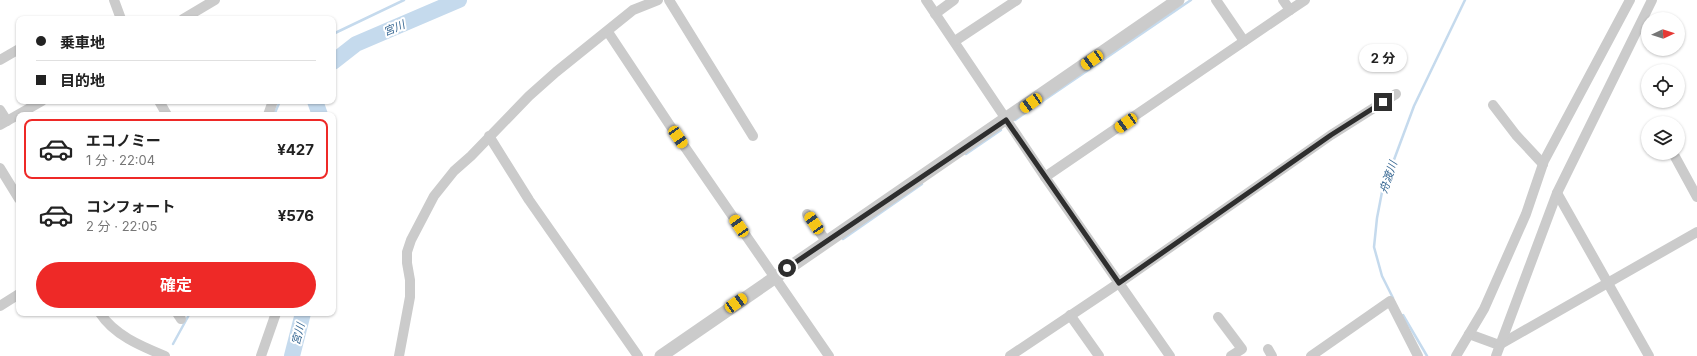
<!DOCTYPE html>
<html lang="ja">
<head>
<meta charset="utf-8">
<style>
  body { margin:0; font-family:Inter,"Noto Sans JP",sans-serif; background:#f6f6f6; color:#222; height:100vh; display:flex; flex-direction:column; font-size:15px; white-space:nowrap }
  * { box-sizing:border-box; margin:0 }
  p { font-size:13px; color:#767676 }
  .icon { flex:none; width:22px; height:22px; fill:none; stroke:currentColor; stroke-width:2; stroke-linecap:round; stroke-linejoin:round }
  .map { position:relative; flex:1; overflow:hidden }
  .drawer { position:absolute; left:16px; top:112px; width:320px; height:204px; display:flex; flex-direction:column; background:#fff; border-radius:8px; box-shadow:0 1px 3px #0004 }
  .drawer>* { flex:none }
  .top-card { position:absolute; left:16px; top:16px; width:320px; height:88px; border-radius:8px; box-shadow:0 1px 3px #0004; display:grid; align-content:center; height:88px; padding:0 20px; background:#fff }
  .needle { width:26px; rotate:86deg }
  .fabs { position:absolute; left:1641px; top:12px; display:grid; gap:8px }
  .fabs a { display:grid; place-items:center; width:44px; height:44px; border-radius:50%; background:#fff; box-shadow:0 1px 3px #0004; font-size:20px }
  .end { position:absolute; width:18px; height:18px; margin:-9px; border:5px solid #2e2e2e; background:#fff; box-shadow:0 0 0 2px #fff }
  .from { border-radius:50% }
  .bubble { position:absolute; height:28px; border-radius:14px; background:#fff; box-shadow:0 1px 3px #0004; font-size:13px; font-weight:700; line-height:28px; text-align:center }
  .car { position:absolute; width:12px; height:24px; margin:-12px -6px; border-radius:5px; box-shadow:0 0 3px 1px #0007; background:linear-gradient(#f5c518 24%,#345 0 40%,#f5c518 0 76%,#345 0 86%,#f5c518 0) }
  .top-card b { display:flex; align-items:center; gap:14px; height:38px; font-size:15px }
  .top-card b+b { border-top:1px solid #e0e0e0 }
  .top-card i { width:10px; height:10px; background:#222 }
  ul { padding:7px 0 0; list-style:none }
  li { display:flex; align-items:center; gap:12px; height:60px; margin:0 8px 6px; padding:0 12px; border:2px solid transparent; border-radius:8px }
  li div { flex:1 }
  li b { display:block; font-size:15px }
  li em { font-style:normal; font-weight:700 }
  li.selected { border-color:#ee2927 }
  li>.icon { width:36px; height:36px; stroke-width:1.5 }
  .action { display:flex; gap:8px; margin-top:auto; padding:8px 20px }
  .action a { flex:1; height:46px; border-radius:24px; background:#ee2927; color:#fff; font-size:16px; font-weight:700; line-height:46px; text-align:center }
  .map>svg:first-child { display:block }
</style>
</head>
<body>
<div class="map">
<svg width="1697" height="356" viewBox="0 0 1697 356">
  <rect width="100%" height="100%" fill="#fff"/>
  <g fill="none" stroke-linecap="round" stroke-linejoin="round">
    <g stroke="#c5daed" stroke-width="2.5">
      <path d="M333,34L404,0"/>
      <path d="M274,115L280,101"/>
      <path d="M1015,120L1191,0"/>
      <path d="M966,154L1001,130"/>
      <path d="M843,239L922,184"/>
      <path d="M1393,298L1382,276L1374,247L1377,218L1382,192L1414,106L1465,0"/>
      <path d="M1403,315L1427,356"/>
      <path d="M173,344L190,313"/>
    </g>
    <g stroke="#c5daed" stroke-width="16">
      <path d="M333,62L356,44L459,0"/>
      <path d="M315,101L320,115"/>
      <path d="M292,356L303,313"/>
    </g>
    <g stroke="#cbcbcb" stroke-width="10">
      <path d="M114,0L121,19"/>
      <path d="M669,0L753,136"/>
      <path d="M926,0L1045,177L1170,356"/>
      <path d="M1216,0L1244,41"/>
      <path d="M1290,10L1305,0"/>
      <path d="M935,14L954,0"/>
      <path d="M183,19L215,0"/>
      <path d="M608,32L669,124L829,356"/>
      <path d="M955,41L1017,0"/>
      <path d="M0,60L19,49"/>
      <path d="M159,101L167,115"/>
      <path d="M1493,105L1516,135L1543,164"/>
      <path d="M0,110L7,121"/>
      <path d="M268,115L273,101"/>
      <path d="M0,125L42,101"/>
      <path d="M489,136L529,200L638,356"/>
      <path d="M1673,153L1697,197"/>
      <path d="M0,168L19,199"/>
      <path d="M1045,177L1290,10L1283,0"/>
      <path d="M1557,193L1649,356"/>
      <path d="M807,214L826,241"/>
      <path d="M0,306L19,294"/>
      <path d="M100,313C114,335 141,346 165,356"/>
      <path d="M177,313L181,319"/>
      <path d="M1070,315L1099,356"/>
      <path d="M1218,317L1242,349L1231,356"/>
      <path d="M1469,334L1499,345"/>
      <path d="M1499,345L1697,232"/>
      <path d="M1268,349L1272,356"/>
      <path d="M261,356L276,313"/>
      <path d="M399,356L410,297V280L407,263V252L411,240L434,196L454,171L471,156L529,96L556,72L633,10L658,0"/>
      <path d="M1010,356L1119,283L1331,135L1396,94"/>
      <path d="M1311,356L1390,301L1418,356"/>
      <path d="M1456,356L1484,309L1526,214L1544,161L1630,0"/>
      <path d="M1496,356L1557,193L1652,0"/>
    </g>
    <path stroke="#cbcbcb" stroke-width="13" d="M661,356L1178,0"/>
  </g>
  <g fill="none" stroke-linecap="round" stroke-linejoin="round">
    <path stroke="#2e2e2e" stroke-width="5" d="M787,268L1006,120L1119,283L1331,135L1383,102"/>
  </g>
  <g text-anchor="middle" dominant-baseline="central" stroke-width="4" stroke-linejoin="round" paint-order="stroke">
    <g font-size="11" font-style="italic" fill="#386893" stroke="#fff">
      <text transform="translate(394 28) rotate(-23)">宮川</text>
      <text transform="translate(1388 177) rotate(-71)">舟渡川</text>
      <text transform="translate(298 334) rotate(-75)">宮川</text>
    </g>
  </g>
</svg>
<div class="fabs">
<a><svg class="needle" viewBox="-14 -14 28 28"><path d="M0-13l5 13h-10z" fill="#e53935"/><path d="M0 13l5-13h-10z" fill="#767676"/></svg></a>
<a><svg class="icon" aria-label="locate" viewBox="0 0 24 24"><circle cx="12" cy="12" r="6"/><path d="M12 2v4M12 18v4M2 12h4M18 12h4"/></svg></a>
<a><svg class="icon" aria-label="layers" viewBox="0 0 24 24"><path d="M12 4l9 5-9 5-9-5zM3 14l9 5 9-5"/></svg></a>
</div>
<i class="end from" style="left:787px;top:268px"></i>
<i class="end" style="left:1383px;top:102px"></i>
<div class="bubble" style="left:1359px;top:44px;width:48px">2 分</div>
<i class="car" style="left:1092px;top:60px;rotate:235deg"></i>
<i class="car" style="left:1031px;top:103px;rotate:235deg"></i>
<i class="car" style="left:1126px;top:123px;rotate:235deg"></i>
<i class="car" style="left:678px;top:137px;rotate:146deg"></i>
<i class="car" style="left:814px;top:223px;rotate:326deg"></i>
<i class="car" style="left:739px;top:226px;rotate:326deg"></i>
<i class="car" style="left:736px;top:303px;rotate:55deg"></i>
<div class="top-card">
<b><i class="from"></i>乗車地</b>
<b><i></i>目的地</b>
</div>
<section class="drawer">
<ul>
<li class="selected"><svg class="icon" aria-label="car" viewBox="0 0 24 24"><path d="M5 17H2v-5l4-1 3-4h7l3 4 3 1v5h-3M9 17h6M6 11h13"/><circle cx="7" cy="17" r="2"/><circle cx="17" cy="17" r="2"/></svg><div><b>エコノミー</b><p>1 分 · 22:04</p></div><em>¥427</em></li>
<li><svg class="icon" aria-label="car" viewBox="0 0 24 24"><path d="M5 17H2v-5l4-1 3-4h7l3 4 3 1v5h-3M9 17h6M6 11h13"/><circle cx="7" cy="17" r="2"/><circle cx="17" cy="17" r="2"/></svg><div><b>コンフォート</b><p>2 分 · 22:05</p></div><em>¥576</em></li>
</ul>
<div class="action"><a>確定</a></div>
</section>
</div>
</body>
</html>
